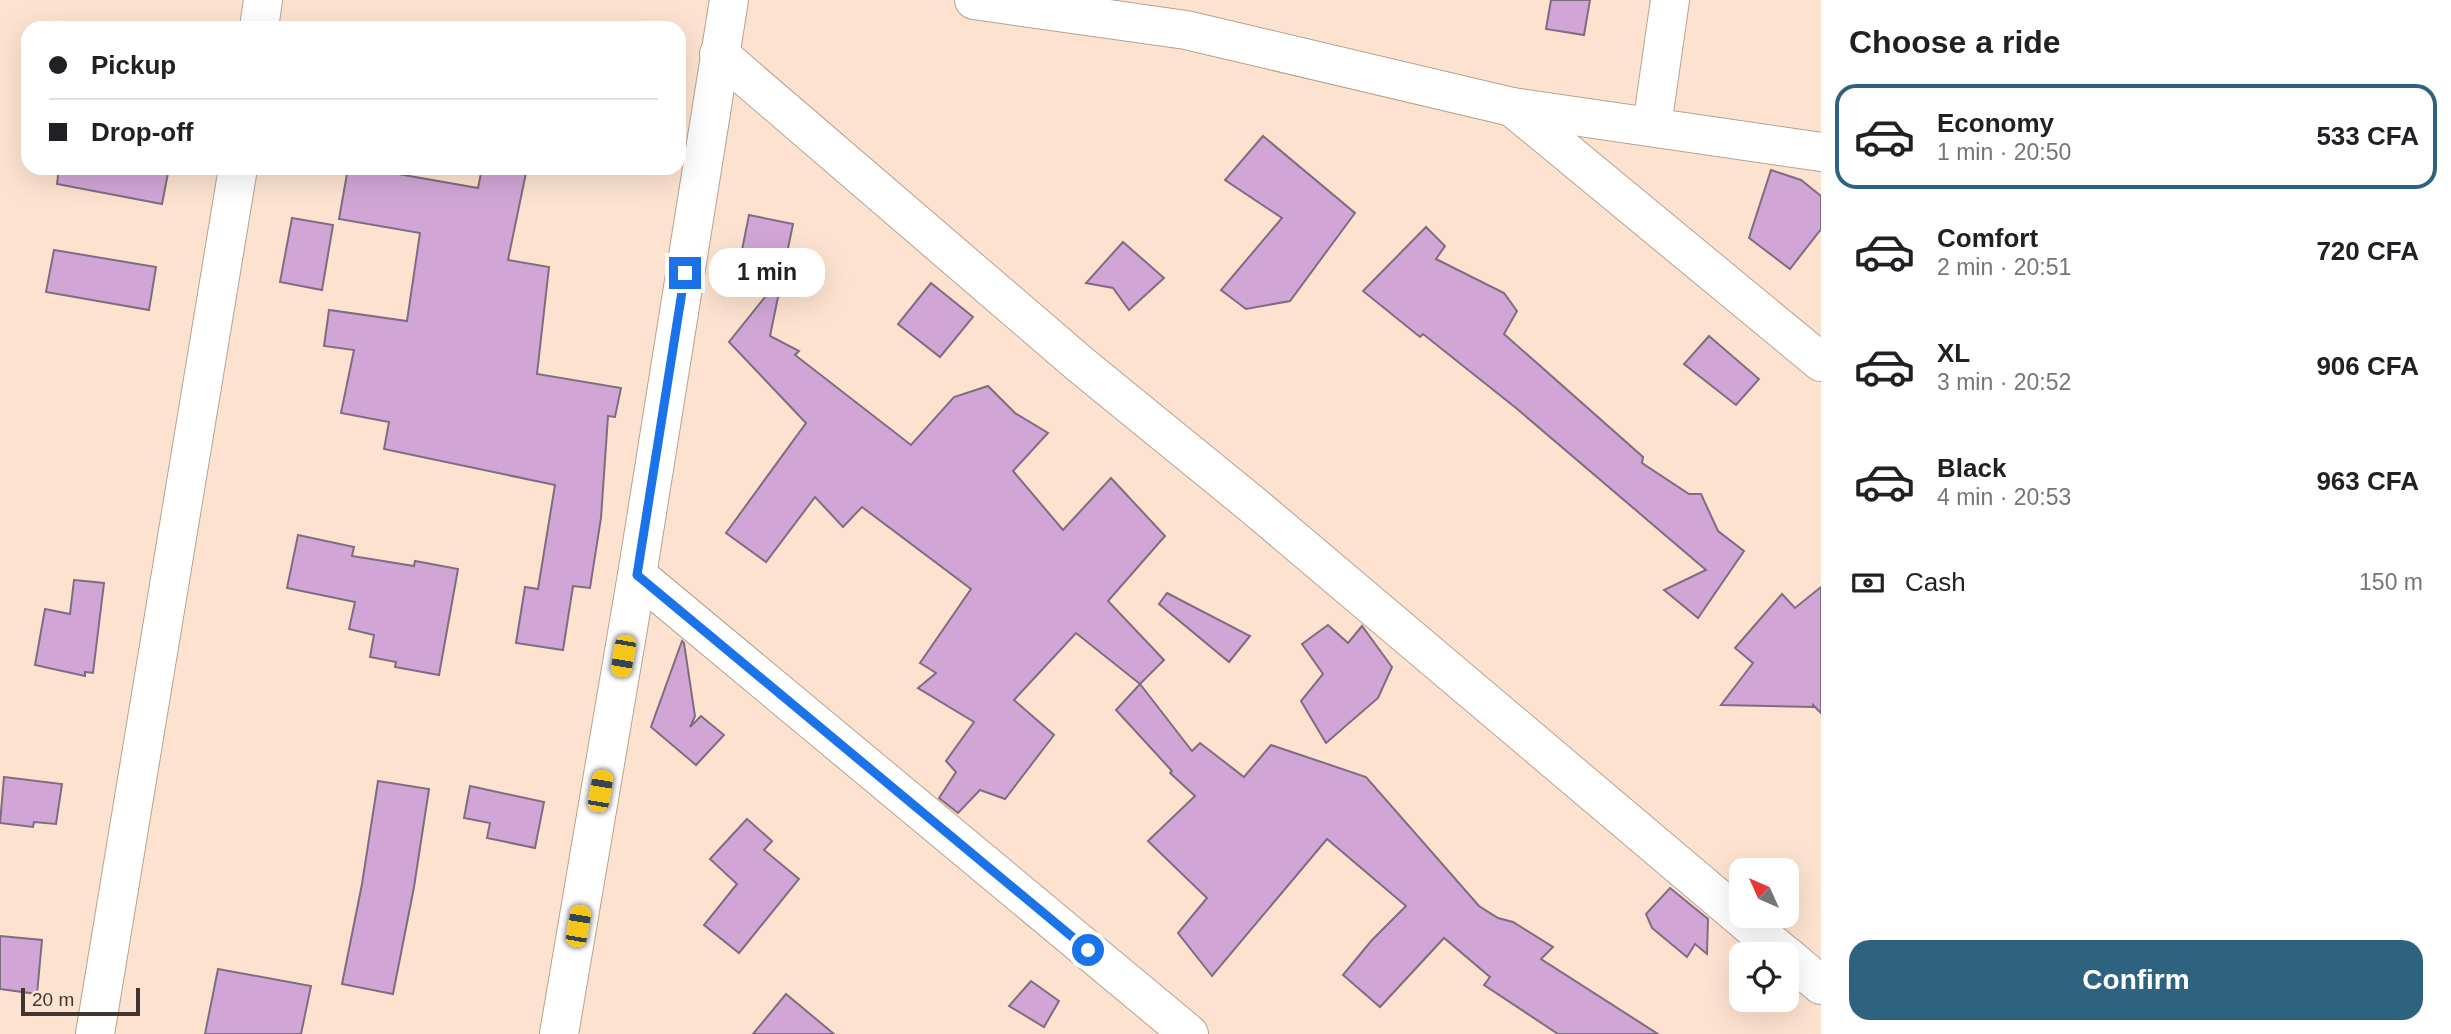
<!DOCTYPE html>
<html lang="en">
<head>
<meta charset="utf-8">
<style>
  body { margin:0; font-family:Helvetica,sans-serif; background:#f2f2f2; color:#202124; height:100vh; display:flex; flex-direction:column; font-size:26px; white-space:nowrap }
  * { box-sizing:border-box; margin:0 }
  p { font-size:23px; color:#757577 }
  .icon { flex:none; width:38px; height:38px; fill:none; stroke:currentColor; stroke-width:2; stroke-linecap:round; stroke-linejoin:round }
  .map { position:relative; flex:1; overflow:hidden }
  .drawer { display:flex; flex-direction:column; background:#fff; width:630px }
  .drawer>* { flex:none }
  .banner { position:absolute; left:21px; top:21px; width:665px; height:154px; border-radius:21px; box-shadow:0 7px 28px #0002; display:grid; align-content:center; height:154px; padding:0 28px; background:#fff }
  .needle { width:46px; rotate:315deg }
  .controls { position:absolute; left:1729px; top:858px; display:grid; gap:14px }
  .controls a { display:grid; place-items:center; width:70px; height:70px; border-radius:14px; background:#fff; box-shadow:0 7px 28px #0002; font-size:35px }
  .scale { position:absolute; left:21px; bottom:18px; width:119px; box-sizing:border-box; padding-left:7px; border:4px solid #40362f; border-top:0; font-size:19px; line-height:24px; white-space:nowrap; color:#40362f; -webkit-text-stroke:5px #fde3cf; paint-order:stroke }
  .end { position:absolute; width:32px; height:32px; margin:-16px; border:9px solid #1a73e8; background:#fff; box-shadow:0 0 0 4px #fff }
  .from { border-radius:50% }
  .bubble { position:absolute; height:49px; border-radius:21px; background:#fff; box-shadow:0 7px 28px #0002; font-size:23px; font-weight:600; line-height:49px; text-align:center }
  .car { position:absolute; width:21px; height:42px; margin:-21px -10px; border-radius:9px; box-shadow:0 0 5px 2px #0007; background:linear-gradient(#f5c518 24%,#345 0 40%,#f5c518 0 76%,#345 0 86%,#f5c518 0) }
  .banner b { display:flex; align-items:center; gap:24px; height:66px; font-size:26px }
  .banner b+b { border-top:2px solid #e0e0e0 }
  .banner i { width:18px; height:18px; background:#202124 }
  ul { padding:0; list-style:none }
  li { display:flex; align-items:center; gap:21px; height:105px; margin:0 14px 10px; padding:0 14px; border:4px solid transparent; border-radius:21px }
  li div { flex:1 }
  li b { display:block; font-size:26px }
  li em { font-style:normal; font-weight:600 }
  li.active { border-color:#2e637f }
  li>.icon { width:63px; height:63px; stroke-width:1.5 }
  h2 { padding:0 28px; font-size:32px; line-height:84px }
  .pay { display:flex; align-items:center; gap:18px; height:77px; padding:0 28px; font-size:26px }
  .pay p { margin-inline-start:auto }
  .action { display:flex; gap:14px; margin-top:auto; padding:14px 28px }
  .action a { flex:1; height:80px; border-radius:21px; background:#2e637f; color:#fff; font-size:28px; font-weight:600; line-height:80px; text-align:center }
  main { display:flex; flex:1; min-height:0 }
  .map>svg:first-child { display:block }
</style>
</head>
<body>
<main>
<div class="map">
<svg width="1821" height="1034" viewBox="0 0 1821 1034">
  <rect width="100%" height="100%" fill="#fde3cf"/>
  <g fill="#d1a6d7" stroke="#7e6c81" stroke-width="2">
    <path d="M1551,0H1590L1584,35L1546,29Z"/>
    <path d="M1263,136L1355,213L1290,301L1246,309L1221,290L1282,218L1225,180Z"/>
    <path d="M59,168H169L162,204L57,184Z"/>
    <path d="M348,168H399L398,174L478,188L482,168H527L508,260L549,267L537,374L621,388L615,417L608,416L601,518L590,588L573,586L563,650L516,643L525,587L538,589L555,485L384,449L389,422L341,413L354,350L324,346L329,310L407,321L420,233L339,219Z"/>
    <path d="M1771,170L1801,180L1821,196V229L1790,269L1749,238Z"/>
    <path d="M749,215L793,224L770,336L799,351L795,355L911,445L954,397L988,386L1015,413L1048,433L1013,471L1063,530L1111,478L1165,536L1108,601L1164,660L1140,684L1076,633L1014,700L1054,735L1005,799L980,790L958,813L939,798L956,772L946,761L974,722L918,688L936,673L920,663L971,589L862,507L843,527L815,497L766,562L726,533L806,423L729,342L769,292L735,285Z"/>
    <path d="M292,218L333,225L322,290L280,282Z"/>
    <path d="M1426,227L1445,246L1436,259L1504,293L1517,311L1504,334L1643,457L1642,463L1689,494H1701L1718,531L1744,551L1698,618L1664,590L1706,570L1516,408L1423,334L1420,337L1363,291Z"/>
    <path d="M1123,242L1164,278L1129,310L1113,288L1086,283Z"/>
    <path d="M54,250L156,267L149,310L46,292Z"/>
    <path d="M931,283L973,317L940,357L898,324Z"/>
    <path d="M1709,336L1759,379L1736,405L1684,364Z"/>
    <path d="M298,535L354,547L352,556L414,566L415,561L458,569L439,675L395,667L396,662L370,657L374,635L349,629L355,602L287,588Z"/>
    <path d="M74,580L104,583L93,673L85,672V676L35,665L45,609L70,614Z"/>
    <path d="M1821,587V713L1813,705V707L1721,705L1753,663L1735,648L1782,594L1795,608Z"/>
    <path d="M1167,593L1250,636L1229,662L1159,604Z"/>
    <path d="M1328,625L1348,643L1362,626L1392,667L1378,698L1326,743L1301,701L1323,674L1302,644Z"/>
    <path d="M682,641L684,643L695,716L690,727L701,716L724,735L696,765L651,727Z"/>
    <path d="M1140,684L1192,751L1200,743L1244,777L1271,745L1366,777L1479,906L1498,918L1513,922L1553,947L1541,959L1658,1034H1558L1484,985L1490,977L1444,938L1380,1007L1343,975L1372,940L1406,906L1327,839L1212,976L1178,933L1207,898L1148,841L1195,796L1170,773L1172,771L1116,710Z"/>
    <path d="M4,777L62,784L56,824L34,822L33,827L0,823Z"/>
    <path d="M378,781L429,789L414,887L393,994L342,984L362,884Z"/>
    <path d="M470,786L544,802L535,848L487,838L490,823L464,818Z"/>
    <path d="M747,819L772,841L764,850L799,879L739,953L704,925L737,884L710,859Z"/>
    <path d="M1670,888L1708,919L1707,954L1695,944L1687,957L1652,928L1646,914Z"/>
    <path d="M0,936L42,940L37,994L0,989Z"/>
    <path d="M218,969L311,986L301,1034H205Z"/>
    <path d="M1031,981L1059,1001L1044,1027L1009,1006Z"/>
    <path d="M786,994L834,1034H753Z"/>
  </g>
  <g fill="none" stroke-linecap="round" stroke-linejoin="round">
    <defs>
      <g id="minor">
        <path d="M974,0L1186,30L1512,107L1821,152"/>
        <path d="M259,28L263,0"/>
        <path d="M719,54L1081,365L1254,506L1784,954"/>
        <path d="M1512,107L1821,362"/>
        <path d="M1652,126L1670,0"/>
        <path d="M637,575L1189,1034"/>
        <path d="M1787,956L1821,985"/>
        <path d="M95,1034L238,168"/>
        <path d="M559,1034L637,575L729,0"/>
      </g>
    </defs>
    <use href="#minor" stroke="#b9a08e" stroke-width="40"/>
    <use href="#minor" stroke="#fff" stroke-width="38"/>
  </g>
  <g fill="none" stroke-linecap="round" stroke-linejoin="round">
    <path stroke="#1a73e8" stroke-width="9" d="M685,273L637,575L1088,950"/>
  </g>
</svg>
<div class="controls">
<a><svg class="needle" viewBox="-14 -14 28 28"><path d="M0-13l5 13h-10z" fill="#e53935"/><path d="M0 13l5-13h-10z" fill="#757577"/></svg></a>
<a><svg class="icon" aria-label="locate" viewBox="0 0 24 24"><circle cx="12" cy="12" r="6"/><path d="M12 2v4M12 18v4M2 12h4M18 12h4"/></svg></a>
</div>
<div class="scale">20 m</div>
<i class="end from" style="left:1088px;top:950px"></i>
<i class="end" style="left:685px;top:273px"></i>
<div class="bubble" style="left:709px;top:248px;width:116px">1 min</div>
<i class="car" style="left:623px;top:656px;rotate:190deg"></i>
<i class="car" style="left:600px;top:791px;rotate:10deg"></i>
<i class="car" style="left:578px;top:926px;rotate:10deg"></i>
<div class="banner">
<b><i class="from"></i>Pickup</b>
<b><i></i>Drop-off</b>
</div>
</div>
<section class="drawer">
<h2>Choose a ride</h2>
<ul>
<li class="active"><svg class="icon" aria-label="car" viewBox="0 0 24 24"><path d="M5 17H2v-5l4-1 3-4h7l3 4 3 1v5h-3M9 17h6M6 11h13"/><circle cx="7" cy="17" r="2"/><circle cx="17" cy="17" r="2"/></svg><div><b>Economy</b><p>1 min · 20:50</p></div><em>533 CFA</em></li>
<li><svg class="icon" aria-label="car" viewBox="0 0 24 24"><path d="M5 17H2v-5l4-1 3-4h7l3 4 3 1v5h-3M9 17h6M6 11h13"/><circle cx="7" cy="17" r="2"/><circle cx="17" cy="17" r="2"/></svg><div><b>Comfort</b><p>2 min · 20:51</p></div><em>720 CFA</em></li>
<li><svg class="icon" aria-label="car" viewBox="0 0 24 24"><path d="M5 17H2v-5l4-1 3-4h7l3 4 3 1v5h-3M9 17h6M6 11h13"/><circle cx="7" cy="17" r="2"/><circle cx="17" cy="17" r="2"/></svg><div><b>XL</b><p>3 min · 20:52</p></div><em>906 CFA</em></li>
<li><svg class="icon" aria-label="car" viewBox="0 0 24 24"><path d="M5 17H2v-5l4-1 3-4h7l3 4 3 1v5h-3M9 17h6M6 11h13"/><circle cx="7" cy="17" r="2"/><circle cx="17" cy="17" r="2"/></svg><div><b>Black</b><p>4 min · 20:53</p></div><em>963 CFA</em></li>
</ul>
<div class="pay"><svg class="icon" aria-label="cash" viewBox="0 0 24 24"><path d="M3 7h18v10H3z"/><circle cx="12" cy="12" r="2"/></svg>Cash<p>150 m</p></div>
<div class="action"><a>Confirm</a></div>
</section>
</main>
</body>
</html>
